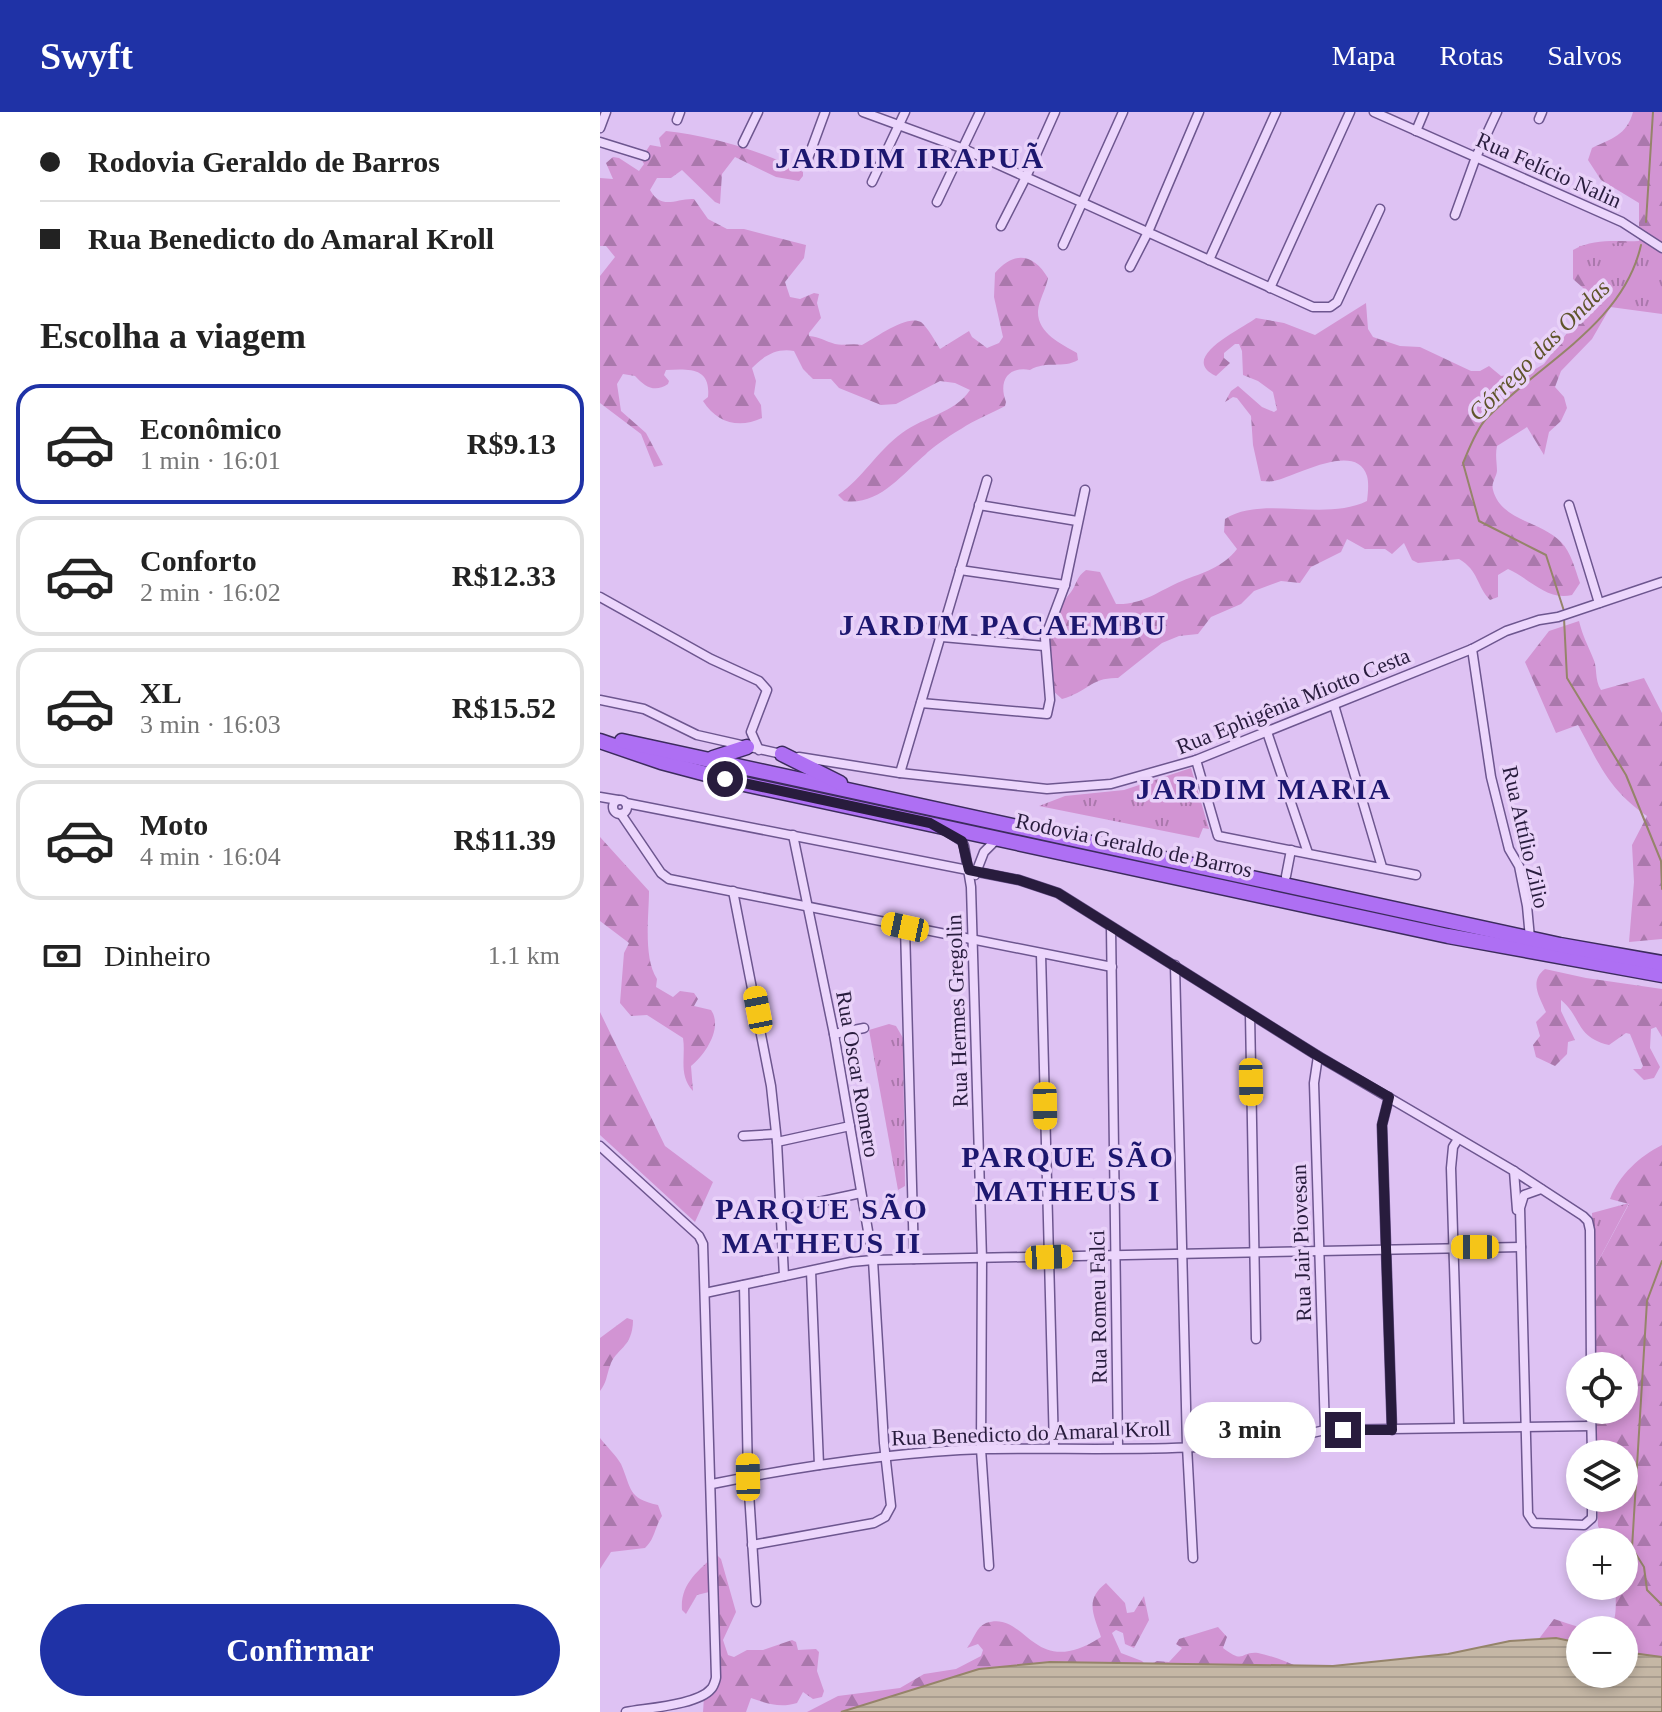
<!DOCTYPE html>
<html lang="pt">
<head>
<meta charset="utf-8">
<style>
  body { margin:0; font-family:Georgia,serif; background:#f6f6f6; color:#222; height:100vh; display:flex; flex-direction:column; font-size:30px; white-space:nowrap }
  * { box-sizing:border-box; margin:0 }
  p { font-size:26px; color:#767676 }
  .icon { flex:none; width:44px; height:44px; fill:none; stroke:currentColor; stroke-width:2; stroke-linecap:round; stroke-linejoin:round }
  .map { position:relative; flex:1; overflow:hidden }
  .sheet { display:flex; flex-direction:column; background:#fff; width:600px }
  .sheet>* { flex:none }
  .banner { display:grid; align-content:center; height:176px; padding:0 40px; background:#fff }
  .controls { position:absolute; left:966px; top:1240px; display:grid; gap:16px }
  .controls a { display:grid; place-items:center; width:72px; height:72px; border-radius:50%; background:#fff; box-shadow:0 4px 12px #0003; font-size:40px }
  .end { position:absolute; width:36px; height:36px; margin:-18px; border:10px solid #281c3d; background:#fff; box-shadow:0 0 0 4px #fff }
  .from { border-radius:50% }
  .bubble { position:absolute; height:56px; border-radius:28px; background:#fff; box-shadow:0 4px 12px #0003; font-size:26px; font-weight:700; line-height:56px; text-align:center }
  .car { position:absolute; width:24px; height:48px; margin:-24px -12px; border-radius:10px; box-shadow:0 0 6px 2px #0007; background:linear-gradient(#f5c518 24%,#345 0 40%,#f5c518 0 76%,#345 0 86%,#f5c518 0) }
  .banner b { display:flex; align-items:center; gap:28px; height:76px; font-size:30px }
  .banner b+b { border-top:2px solid #e0e0e0 }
  .banner i { width:20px; height:20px; background:#222 }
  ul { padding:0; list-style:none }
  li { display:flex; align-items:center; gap:24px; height:120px; margin:0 16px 12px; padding:0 24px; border:4px solid #e0e0e0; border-radius:24px }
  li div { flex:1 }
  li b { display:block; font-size:30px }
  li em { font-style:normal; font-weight:700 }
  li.on { border-color:#1f32a6 }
  li>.icon { width:72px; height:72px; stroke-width:1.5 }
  h2 { padding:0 40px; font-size:36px; line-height:96px }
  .pay { display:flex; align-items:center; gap:20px; height:88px; padding:0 40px; font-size:30px }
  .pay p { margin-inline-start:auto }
  .cta { display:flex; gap:16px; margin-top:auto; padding:16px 40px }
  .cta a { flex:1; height:92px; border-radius:48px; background:#1f32a6; color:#fff; font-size:32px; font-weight:700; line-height:92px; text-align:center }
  header { display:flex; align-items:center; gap:48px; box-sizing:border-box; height:112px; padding:0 40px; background:#1f32a6; color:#fff }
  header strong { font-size:38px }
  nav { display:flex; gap:44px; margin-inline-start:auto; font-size:28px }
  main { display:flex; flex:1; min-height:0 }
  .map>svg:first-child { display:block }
</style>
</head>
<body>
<header>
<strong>Swyft</strong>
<nav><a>Mapa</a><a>Rotas</a><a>Salvos</a></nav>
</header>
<main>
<section class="sheet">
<div class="banner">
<b><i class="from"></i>Rodovia Geraldo de Barros</b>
<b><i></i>Rua Benedicto do Amaral Kroll</b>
</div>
<h2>Escolha a viagem</h2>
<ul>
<li class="on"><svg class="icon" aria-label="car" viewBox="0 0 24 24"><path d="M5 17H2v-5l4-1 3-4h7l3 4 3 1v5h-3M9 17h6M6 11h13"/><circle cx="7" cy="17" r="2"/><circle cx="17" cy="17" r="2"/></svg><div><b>Econômico</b><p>1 min · 16:01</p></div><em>R$9.13</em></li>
<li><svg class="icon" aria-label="car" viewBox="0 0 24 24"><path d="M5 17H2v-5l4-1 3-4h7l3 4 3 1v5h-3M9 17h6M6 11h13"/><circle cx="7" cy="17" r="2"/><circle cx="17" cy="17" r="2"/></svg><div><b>Conforto</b><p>2 min · 16:02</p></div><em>R$12.33</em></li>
<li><svg class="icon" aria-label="car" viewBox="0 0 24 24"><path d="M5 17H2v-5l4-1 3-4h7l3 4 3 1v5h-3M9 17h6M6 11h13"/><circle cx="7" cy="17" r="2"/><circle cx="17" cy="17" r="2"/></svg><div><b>XL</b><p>3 min · 16:03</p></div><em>R$15.52</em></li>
<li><svg class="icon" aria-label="car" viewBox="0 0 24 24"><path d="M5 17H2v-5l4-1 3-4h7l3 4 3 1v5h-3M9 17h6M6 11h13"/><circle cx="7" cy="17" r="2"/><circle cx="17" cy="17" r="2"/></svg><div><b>Moto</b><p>4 min · 16:04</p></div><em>R$11.39</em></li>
</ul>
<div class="pay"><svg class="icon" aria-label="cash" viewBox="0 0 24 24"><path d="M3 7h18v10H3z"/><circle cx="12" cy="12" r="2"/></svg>Dinheiro<p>1.1 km</p></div>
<div class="cta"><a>Confirmar</a></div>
</section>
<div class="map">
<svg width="1062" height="1600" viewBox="0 0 1062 1600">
  <defs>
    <pattern id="forest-firs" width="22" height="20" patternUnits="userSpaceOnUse" patternTransform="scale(2)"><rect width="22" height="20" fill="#d294d3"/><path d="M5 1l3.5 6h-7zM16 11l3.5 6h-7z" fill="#aa78ac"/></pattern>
    <pattern id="park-tufts" width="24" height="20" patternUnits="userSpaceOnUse" patternTransform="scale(2)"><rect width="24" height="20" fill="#d294d3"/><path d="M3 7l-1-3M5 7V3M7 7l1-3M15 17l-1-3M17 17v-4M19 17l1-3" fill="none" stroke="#aa78ac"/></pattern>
    <pattern id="water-rules" width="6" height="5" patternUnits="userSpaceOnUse" patternTransform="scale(2)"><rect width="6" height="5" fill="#c5b7a5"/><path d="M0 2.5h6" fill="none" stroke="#a99d8f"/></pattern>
  </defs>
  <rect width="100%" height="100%" fill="#dec2f3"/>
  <g fill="url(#forest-firs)">
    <path d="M1033,0H1062V199L1011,194L992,227L961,259L955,275L964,285L967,296L961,309L949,320L944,343L927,315L897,334C895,343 897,351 897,359C896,366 891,371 893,378C901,409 941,409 961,430C971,440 975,457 980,471L972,483C947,489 929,466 908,457L898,463V485L890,488C876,473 879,459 859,447L818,451L812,448L804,431L792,442L785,437H765L747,427L741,440L711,455L700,471L681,469L654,479L641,492L611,505L598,522L579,524L562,531L518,566C492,565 487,580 462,587L452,578C450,557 444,528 457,510L455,502C459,493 465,488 471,480C477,472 476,465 486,458L500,460L516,492C543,493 558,479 582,469C604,460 622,456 637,437L624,420L625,407C662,383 724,410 767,389C768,381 769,371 767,364C756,328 693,366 674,369C670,370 665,369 661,369L653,333L651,304L637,286L633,285L625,290L631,279L638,274L662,295L674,300L677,298L673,280L658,269L643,263L642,239L639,232H635L624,241V246L630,251L616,264C577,246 642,217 656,206L684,211L715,223L766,191L768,217L773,225L800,234L820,235L871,259H880L889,254L901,264L922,261L925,263L944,252L987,194L991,183L973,167V138C995,126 1015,130 1039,129V91L1001,68L988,48L992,36C1011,27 1027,23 1033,0Z"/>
    <path d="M66,19C112,24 162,39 203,60V64L199,69L176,65L135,45L122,62L120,92L115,90L82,58L71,66H57L50,78C62,99 76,86 94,87L108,107L127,117H144L206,133L204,146L185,170L190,185L200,187L214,181L219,182L217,191L221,206L209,221V224C220,225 225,229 235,232C243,234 252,231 262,233C275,226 307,202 321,210C328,216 335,229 340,237L369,219L372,225L387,236L399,231L403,225L394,185L395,161C414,138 434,142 448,166C446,177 439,188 438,199C437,221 461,232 477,241L478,248C463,257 447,248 430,258C408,254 398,269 406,290L405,294C390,302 374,308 361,317C352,322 333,335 326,342C301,363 279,394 244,389L238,383C263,366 277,339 302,321C325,304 355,301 370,278L355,271L340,269L296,292L281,293L239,276L231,267H213L203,257L194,239C176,236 164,244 152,256L156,269L154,282L161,293L162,306C139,317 117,311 103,289L108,285C111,255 89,257 66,258L64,263L69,269L68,272C55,281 45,275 35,264L23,262L17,272L21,299L46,321L63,353L54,355L41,322L0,291V164L15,145L6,134H0V66L13,67L6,51L13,45L19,46L39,59L44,52L41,47L50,33L61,35L59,26Z"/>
    <path d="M979,509C983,525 987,531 993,546C998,556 994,567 1001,578L1044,566L1062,601V827L1029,830L1034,770L1032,733L1047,704C1008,677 1000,653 978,613L956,621L925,550L949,519Z"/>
    <path d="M0,725L49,779C49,805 43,845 57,867L56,875L73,885L80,879L94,881L98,887L94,894L111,898C123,915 106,942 91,954L93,979C78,963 86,945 83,926L47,903L31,904L20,891L24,841L29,831L0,809Z"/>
    <path d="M945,857L986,866L1062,877V925L1056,915L1051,917L1050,936L1060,955L1054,966L1044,968L1033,957H1041L1043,954L1030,922L1026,921L1009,933C975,925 982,905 961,888V899L975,928L968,930L967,942L955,954L936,945L933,933L940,924L936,910L946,900C939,884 929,869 945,857Z"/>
    <path d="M0,900L65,1034L113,1070L95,1110L0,1023Z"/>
    <path d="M1062,1033V1566L1024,1555V1518H980V1549L905,1531L909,1528H938L954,1507C968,1511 1006,1528 1014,1508C1017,1498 1015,1485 1016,1475L1024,1474V1464L1035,1456L1027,1431L1007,1430L998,1414L997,1386H1024V1342H996L995,1298H1024V1254H995L993,1159L1029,1092L1010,1087C1019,1063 1040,1044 1062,1033Z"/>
    <path d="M27,1206L33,1208C33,1236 15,1237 10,1254C6,1265 7,1270 0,1279V1226Z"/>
    <path d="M0,1326C6,1334 16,1343 21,1352C32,1377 27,1386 58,1393L62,1404C55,1414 55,1427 45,1436L11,1440L0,1457Z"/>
    <path d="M116,1442L121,1447L136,1500L123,1528L128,1543L134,1545L147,1538H163L192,1528L196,1530L198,1538L216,1537L219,1540L217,1559L224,1579L222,1585L213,1587L203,1580L197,1591C180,1596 168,1592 151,1586L146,1600H103L104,1585L114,1558L109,1480L97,1483L86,1502L82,1498C80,1472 98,1459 116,1442Z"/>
    <path d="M506,1471L525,1491L527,1501L534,1500L544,1484L549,1508L534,1536L525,1532L523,1521L516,1518L512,1521L521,1541L542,1549L547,1554L284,1600H207L238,1584L300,1576L324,1562L356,1557L381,1544L383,1538L378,1532L367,1536C373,1529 376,1515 386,1511C427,1497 432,1570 501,1525C494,1503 484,1488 506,1471Z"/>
    <path d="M618,1515L627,1525L623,1536C645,1553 640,1539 658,1541C673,1544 687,1550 701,1556L552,1558L553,1551L557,1549L569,1550L582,1536L576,1532L579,1527Z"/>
  </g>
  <g fill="url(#park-tufts)">
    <path d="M1034,130L1047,131L1062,144V202L988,192L979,134Z"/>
    <path d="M591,656L609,717L603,716L599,726L439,694L465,684L524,678Z"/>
    <path d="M289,912L296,914L303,926L305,1074L298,1078L269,918Z"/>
    <path d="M1029,1091L993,1159L992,1101Z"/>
  </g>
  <path fill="url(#water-rules)" stroke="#95846a" stroke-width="2" d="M956,1526L980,1531V1562H1024V1540L1062,1545V1600H241L379,1557L450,1550L733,1554L848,1542L910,1529Z"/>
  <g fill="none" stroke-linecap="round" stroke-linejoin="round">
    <g stroke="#95846a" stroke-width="2">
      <path d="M1046,110L1053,0"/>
      <path d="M964,499L946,443L879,409L863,351C869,337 876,318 886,307C939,251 1023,213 1041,133"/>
      <path d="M964,506L967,566L1026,663L1061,749L1062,777"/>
      <path d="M1062,1149L1047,1189L1032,1436L1044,1455L1047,1478L1062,1493"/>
    </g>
    <defs>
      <g id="minor">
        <path d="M263,0L364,37L713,195H730L737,190L780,97"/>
        <path d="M774,0L1022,110L1062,136"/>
        <path d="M939,7L942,0"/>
        <path d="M77,8L80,0"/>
        <path d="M0,16L6,0"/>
        <path d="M816,19L824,0"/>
        <path d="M0,30L45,44"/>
        <path d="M143,31L158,0"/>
        <path d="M207,49L225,0"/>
        <path d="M272,70L305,0"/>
        <path d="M337,90L380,0"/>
        <path d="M855,103L876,45L897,0"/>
        <path d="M401,114L426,65L455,0"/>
        <path d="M463,133L523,0"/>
        <path d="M609,148L676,0"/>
        <path d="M530,155L548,120L599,0"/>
        <path d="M670,176L750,0"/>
        <path d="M379,393L477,409"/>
        <path d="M969,393L999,491"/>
        <path d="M360,458L465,473"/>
        <path d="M0,485L111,547L159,569L167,578L151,620L159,638"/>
        <path d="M315,511L342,525L444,534"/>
        <path d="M872,537L891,665L909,737L919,754L927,794L930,826"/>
        <path d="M0,588L44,597L97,623L186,643"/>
        <path d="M321,591L447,602L450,588L445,526L465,473L485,378"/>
        <path d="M734,593L782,755"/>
        <path d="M667,620L708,741"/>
        <path d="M199,645L300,661L447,677L511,672L596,648L872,537L906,519L939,508L958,505L1062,470"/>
        <path d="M596,648L618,724L816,763"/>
        <path d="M300,661L387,368"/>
        <path d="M0,685L18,688"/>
        <circle cx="20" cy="695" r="7"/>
        <path d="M26,691L419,768L458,781L718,944L914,1059L983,1104L988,1109L990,1118L991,1254"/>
        <path d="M21,702L61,761L69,767L512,855"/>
        <path d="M348,720L362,729L364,734L371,775L382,1147L381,1337L389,1454"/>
        <path d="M375,763L384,740L396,728"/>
        <path d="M686,764L691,738"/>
        <path d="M133,779L171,974L177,1030L184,1164"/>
        <path d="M305,815L314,1147"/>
        <path d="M511,815L518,1335"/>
        <path d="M441,842L454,1336"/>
        <path d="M575,853L587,1334L593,1446"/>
        <path d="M650,902L656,1227"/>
        <path d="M234,922L264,916"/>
        <path d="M718,944L714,971L725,1318"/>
        <path d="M789,985L782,1013L792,1318"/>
        <path d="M143,1024L175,1022"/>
        <path d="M858,1027L853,1035L851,1056L859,1314"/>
        <path d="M177,1030L250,1014"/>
        <path d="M0,1034L99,1124L103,1132L116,1565C116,1567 113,1576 111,1577C98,1593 46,1596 26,1600"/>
        <path d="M914,1059L917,1098"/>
        <path d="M941,1077L924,1083L920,1096L928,1402L934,1411L984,1413L992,1406V1386"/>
        <path d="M181,1098L261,1081"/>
        <path d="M211,1159L219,1353"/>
        <path d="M144,1173L148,1365L156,1490"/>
        <path d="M105,1181L251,1150L273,1148L921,1135"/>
        <path d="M991,1298L992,1342"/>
        <path d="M112,1372C202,1354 293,1340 385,1337C495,1335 618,1344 725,1318L991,1314"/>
        <path d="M152,1433L274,1411L285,1405L291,1394L284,1331L273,1148L234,922L193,723"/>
      </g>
      <g id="trunk">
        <path d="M0,629L61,650L144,672L848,824L1062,863"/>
        <path d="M22,629L960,833L1062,851"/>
        <path d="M182,642L240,671"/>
        <path d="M113,646L147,635"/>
      </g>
    </defs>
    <use href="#minor" stroke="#6d568f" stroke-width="11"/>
    <use href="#trunk" stroke="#3c2b5d" stroke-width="17"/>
    <use href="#minor" stroke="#ecd6fc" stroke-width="8"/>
    <use href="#trunk" stroke="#ae6ff3" stroke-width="14"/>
  </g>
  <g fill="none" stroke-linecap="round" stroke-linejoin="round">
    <path stroke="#281c3d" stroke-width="10" d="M125,667L330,711L362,729L369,758L419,768L458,781L718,944L789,985L782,1013L792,1318H743"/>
  </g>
  <g text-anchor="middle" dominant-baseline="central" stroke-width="7" stroke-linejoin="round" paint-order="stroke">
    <g font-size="22" fill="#281c3d" stroke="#e9d2f9">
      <text transform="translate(949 58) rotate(24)">Rua Felício Nalin</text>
      <text transform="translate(693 589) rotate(-22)">Rua Ephigênia Miotto Cesta</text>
      <text transform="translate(926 725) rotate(77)">Rua Attílio Zilio</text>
      <text transform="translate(534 733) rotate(12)">Rodovia Geraldo de Barros</text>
      <text transform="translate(357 899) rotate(-92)">Rua Hermes Gregolin</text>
      <text transform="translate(258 962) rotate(80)">Rua Oscar Romero</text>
      <text transform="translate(701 1131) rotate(-92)">Rua Jair Piovesan</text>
      <text transform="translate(498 1195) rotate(-91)">Rua Romeu Falci</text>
      <text transform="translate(431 1321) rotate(-2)">Rua Benedicto do Amaral Kroll</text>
    </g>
    <g font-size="24" font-style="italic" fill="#5f542a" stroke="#e9d2f9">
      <text transform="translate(939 238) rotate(-45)">Córrego das Ondas</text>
    </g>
    <g font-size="30" font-weight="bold" letter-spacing="2" fill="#1d176f" stroke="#e9d2f9">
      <text x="310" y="45">JARDIM IRAPUÃ</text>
      <text x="403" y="512">JARDIM PACAEMBU</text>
      <text x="664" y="676">JARDIM MARIA</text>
      <text x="468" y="1044">PARQUE SÃO<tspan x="468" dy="34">MATHEUS I</tspan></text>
      <text x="222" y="1096">PARQUE SÃO<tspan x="222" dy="34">MATHEUS II</tspan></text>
    </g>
  </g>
</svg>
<div class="controls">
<a><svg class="icon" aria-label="locate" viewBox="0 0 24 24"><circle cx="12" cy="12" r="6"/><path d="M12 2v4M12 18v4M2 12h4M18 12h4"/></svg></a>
<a><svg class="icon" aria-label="layers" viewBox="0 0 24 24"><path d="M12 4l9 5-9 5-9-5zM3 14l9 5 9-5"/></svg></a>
<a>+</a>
<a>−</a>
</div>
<i class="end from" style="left:125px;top:667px"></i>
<i class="end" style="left:743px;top:1318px"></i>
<div class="bubble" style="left:584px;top:1290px;width:132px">3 min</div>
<i class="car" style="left:305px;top:815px;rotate:282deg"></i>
<i class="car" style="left:158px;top:898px;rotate:349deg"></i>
<i class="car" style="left:651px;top:970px;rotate:179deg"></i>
<i class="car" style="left:445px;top:994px;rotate:179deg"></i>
<i class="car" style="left:875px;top:1135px;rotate:270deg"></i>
<i class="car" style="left:449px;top:1145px;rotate:88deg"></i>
<i class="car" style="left:148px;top:1365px;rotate:359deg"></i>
</div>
</main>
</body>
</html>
